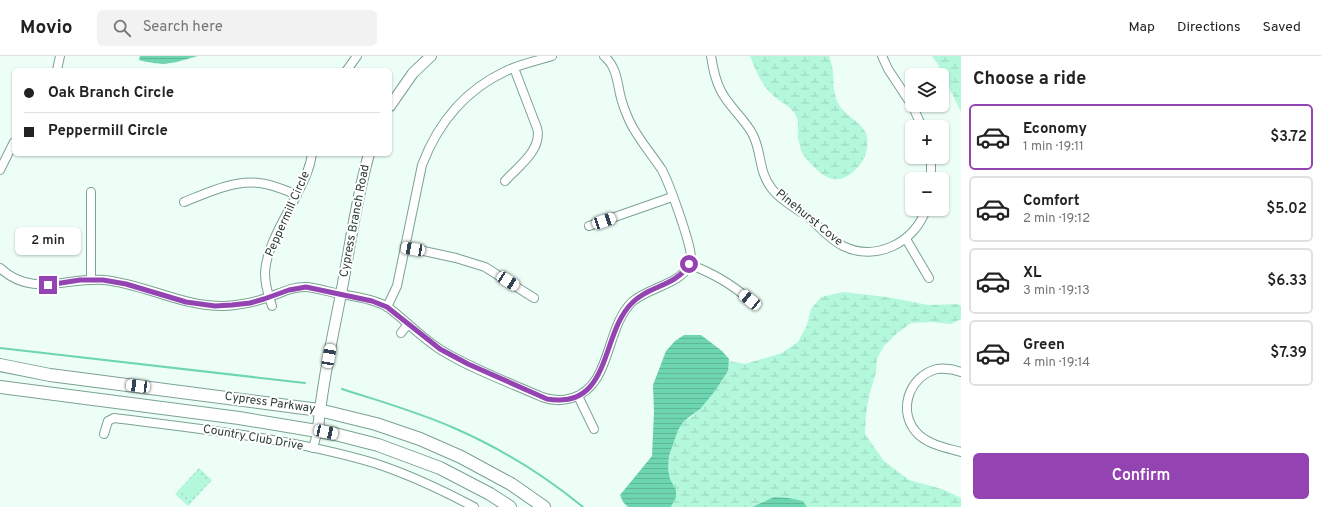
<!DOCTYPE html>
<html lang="en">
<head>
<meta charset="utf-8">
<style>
  body { margin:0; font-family:Overpass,sans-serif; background:#f2f2f2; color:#222; height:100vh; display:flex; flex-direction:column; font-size:15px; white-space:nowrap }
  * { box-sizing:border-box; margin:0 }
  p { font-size:13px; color:#767676 }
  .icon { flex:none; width:22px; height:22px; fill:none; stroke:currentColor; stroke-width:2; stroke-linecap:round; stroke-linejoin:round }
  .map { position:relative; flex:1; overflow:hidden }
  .drawer { display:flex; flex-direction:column; background:#fff; width:360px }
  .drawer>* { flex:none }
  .guide { position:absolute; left:12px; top:12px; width:380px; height:88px; border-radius:6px; box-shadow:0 1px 3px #0004; display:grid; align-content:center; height:88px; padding:0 12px; background:#fff }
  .controls { position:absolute; left:905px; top:12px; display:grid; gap:8px }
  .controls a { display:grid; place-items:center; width:44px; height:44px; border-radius:6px; background:#fff; box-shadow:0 1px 3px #0004; font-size:20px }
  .end { position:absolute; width:18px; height:18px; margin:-9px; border:5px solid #9443b2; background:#fff; box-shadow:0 0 0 2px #fff }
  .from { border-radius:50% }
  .bubble { position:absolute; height:28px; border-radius:6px; background:#fff; box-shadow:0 1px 3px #0004; font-size:13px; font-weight:600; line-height:28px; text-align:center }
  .car { position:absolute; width:12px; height:24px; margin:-12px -6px; border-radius:5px; box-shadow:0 0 3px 1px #0007; background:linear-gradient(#fff 24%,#345 0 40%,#fff 0 76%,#345 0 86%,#fff 0) }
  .guide b { display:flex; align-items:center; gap:14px; height:38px; font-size:15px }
  .guide b+b { border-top:1px solid #e0e0e0 }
  .guide i { width:10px; height:10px; background:#222 }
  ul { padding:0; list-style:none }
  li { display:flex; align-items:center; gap:12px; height:66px; margin:0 8px 6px; padding:0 4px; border:2px solid #e0e0e0; border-radius:6px }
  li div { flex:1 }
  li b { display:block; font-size:15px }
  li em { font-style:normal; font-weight:600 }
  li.selected { border-color:#9443b2 }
  li>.icon { width:36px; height:36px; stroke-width:1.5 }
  h2 { padding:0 12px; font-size:18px; line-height:48px }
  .primary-button { display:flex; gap:8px; margin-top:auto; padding:8px 12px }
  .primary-button a { flex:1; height:46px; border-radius:6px; background:#9443b2; color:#fff; font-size:16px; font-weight:600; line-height:46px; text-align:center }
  header { display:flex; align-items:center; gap:24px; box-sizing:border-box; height:56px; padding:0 20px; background:#fff; border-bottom:1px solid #e0e0e0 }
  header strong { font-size:19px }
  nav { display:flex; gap:22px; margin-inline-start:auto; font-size:14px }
  .search { width:280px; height:36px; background:#f2f2f2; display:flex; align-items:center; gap:10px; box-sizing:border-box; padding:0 14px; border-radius:6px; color:#767676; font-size:15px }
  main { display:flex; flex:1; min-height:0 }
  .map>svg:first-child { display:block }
</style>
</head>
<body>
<header>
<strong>Movio</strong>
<div class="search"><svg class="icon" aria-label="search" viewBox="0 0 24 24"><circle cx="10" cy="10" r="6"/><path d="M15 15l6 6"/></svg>Search here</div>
<nav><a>Map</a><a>Directions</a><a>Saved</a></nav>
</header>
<main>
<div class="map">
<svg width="961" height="451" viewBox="0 0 961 451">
  <defs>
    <pattern id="wetland-marsh" width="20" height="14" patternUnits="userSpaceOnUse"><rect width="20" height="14" fill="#b4f8dc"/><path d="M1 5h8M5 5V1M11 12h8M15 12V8" fill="none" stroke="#9bd5bd"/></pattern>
    <pattern id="park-dots" width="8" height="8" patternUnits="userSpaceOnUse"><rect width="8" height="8" fill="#b4f8dc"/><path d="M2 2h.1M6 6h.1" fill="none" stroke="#9bd5bd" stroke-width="1.8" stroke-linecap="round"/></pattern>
    <pattern id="water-rules" width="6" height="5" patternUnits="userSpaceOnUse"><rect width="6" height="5" fill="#6dd6b0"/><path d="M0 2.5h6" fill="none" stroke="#5eb898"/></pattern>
  </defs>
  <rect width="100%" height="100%" fill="#edfef7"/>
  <g fill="url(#wetland-marsh)">
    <path d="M750,0H829C831,6 833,12 833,18C834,28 833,37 838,47C845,61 864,66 867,81C869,94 864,106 855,114C839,130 825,123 812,109C808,104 803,100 801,94C800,90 799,86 798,82C797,74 800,66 795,58C790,50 782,47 775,41C762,31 756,15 750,0Z"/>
    <path d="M932,0H961V56L937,7Z"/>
    <path d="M843,236L887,241L928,249L958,248L961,250V263L951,268L932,266L911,267L896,278L884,290L877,303L876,316L869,340L866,358L865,378L884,405L909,424L942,433L961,442V451H807L803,445L774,441L752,451H671L676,441V435L670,423L668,412L669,400L678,374L684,365L693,360L715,335L728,315L729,305L745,308L782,297L798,286L807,269L811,253L821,241Z"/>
  </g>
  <path fill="url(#park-dots)" d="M199,412L212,424L188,450L175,438Z"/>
  <path fill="#b4f8dc" d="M197,419L205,426L190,443L182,435Z"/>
  <g fill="url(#water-rules)">
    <path d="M140,0H198C173,7 166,11 139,4Z"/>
    <path d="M684,279H701L722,295L729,303L728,315L715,335L700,353L684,365L678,374L669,400L668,412L670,423L676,434V441L671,451H628L623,446L620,439L652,400L654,356L653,329L666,295L675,285Z"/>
    <path d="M774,441L788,442L803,445L807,451H752Z"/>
  </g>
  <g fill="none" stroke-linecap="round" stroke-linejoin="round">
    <g stroke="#6dd6b0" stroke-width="2">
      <path d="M0,292L305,327"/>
      <path d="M342,333C379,345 418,356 454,372C500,392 544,419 583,451"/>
    </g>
    <defs>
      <g id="minor">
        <path d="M711,0C713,12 715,24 721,35C729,51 745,63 753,79C762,97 758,115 772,133C781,145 796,152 808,161C819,170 829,183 843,190C875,206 915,187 926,153"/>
        <path d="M882,0L888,13L913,51L922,71"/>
        <path d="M57,14L60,0"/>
        <path d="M347,14L357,0"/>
        <path d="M0,114L14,86"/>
        <path d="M931,123V101"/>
        <path d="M505,125C518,111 543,93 537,72L514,12"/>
        <path d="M184,146C207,137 233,124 259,127C272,128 285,134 297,139"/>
        <path d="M589,170L672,141"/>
        <path d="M906,183L929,222"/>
        <path d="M405,191L456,202L485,211L534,242"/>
        <path d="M689,208C714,218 730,227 750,244"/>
        <path d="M0,212C32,242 66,221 104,224C145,228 182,251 225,250C237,249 251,247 263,243C278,239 291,230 307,231C315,232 323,234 331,236C347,240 375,242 389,252C406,265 422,282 441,294C472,313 508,326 542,341C552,345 562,345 572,342C612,330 605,272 632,246C649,230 687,228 691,203C692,190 669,127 662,114C651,97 637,82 629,64C625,55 622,47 620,38C617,24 616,10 604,0"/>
        <path d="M91,224V136"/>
        <path d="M272,250C268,239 265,228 265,217C266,191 286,161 297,138C304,125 310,113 312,98"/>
        <path d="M387,251L397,230L422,109C438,67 465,34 506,15C520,8 537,5 552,0"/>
        <path d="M401,277L408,268"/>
        <path d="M961,316C953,313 945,312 937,313C908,320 896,358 919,379C930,389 947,392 961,396"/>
        <path d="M578,340L594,373"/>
        <path d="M104,378L108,365L114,362C201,373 289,382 374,407C408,418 442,434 474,451"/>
        <path d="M313,392L318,374"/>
      </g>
      <g id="tertiary">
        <path d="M390,50L413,17L431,0"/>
        <path d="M318,374C322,325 334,276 343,227C351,184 357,140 369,98"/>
      </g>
      <g id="primary">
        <path d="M0,309L50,319L319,354L376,368L420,383L461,401L511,428L544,451"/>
        <path d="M0,331L239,362L335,378L378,389L440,412L490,438L510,451"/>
      </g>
    </defs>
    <use href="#minor" stroke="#7ba292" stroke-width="10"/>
    <use href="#tertiary" stroke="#7ba292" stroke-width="12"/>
    <use href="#primary" stroke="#7ba292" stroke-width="14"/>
    <use href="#minor" stroke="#fff" stroke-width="8"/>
    <use href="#tertiary" stroke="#fff" stroke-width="10"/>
    <use href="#primary" stroke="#fff" stroke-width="12"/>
  </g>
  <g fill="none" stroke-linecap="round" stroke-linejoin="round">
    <path stroke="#9443b2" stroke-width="5" d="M48,229L80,224H103L126,228L186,246L215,250L232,249L250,247L264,243L289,234L306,231L372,245L387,251L440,293L468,308L547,343C612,354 600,278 632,247C649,229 676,231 689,208"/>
  </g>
  <g text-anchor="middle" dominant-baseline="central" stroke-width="4" stroke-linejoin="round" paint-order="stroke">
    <g font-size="12" fill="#293a33" stroke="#fff">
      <text transform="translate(288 158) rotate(-66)">Peppermill Circle</text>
      <text transform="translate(809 162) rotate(39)">Pinehurst Cove</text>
      <text transform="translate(355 165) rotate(-79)">Cypress Branch Road</text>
      <text transform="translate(270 347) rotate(8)">Cypress Parkway</text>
      <text transform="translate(253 382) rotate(10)">Country Club Drive</text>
    </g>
  </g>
</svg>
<div class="controls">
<a><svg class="icon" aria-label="layers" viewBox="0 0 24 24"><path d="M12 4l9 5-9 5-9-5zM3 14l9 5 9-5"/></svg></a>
<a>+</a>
<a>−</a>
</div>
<i class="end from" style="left:689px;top:208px"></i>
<i class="end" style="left:48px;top:229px"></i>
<div class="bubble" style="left:15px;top:171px;width:66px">2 min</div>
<i class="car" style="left:604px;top:165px;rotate:71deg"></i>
<i class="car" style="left:413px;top:193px;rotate:280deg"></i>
<i class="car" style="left:508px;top:225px;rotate:123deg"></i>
<i class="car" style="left:750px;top:244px;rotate:309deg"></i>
<i class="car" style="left:329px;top:300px;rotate:10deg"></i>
<i class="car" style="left:138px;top:330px;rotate:277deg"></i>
<i class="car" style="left:326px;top:376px;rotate:102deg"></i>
<div class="guide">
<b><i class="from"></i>Oak Branch Circle</b>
<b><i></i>Peppermill Circle</b>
</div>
</div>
<section class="drawer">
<h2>Choose a ride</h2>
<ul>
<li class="selected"><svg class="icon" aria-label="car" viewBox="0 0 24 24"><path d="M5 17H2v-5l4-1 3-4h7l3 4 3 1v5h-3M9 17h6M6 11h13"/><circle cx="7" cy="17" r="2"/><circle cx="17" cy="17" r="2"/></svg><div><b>Economy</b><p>1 min · 19:11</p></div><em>$3.72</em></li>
<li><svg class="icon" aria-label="car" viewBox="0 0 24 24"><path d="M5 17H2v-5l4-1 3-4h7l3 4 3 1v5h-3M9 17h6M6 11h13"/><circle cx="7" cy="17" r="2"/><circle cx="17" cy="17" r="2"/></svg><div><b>Comfort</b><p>2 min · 19:12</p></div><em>$5.02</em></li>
<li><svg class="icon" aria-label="car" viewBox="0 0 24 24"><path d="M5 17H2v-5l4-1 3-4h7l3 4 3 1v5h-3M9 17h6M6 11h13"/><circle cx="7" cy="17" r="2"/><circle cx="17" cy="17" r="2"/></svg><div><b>XL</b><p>3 min · 19:13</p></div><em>$6.33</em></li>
<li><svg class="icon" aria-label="car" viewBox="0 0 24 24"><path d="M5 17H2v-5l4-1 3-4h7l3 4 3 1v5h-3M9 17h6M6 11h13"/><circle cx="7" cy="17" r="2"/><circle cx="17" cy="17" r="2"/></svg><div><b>Green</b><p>4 min · 19:14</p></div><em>$7.39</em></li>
</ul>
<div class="primary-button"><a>Confirm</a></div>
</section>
</main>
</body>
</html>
